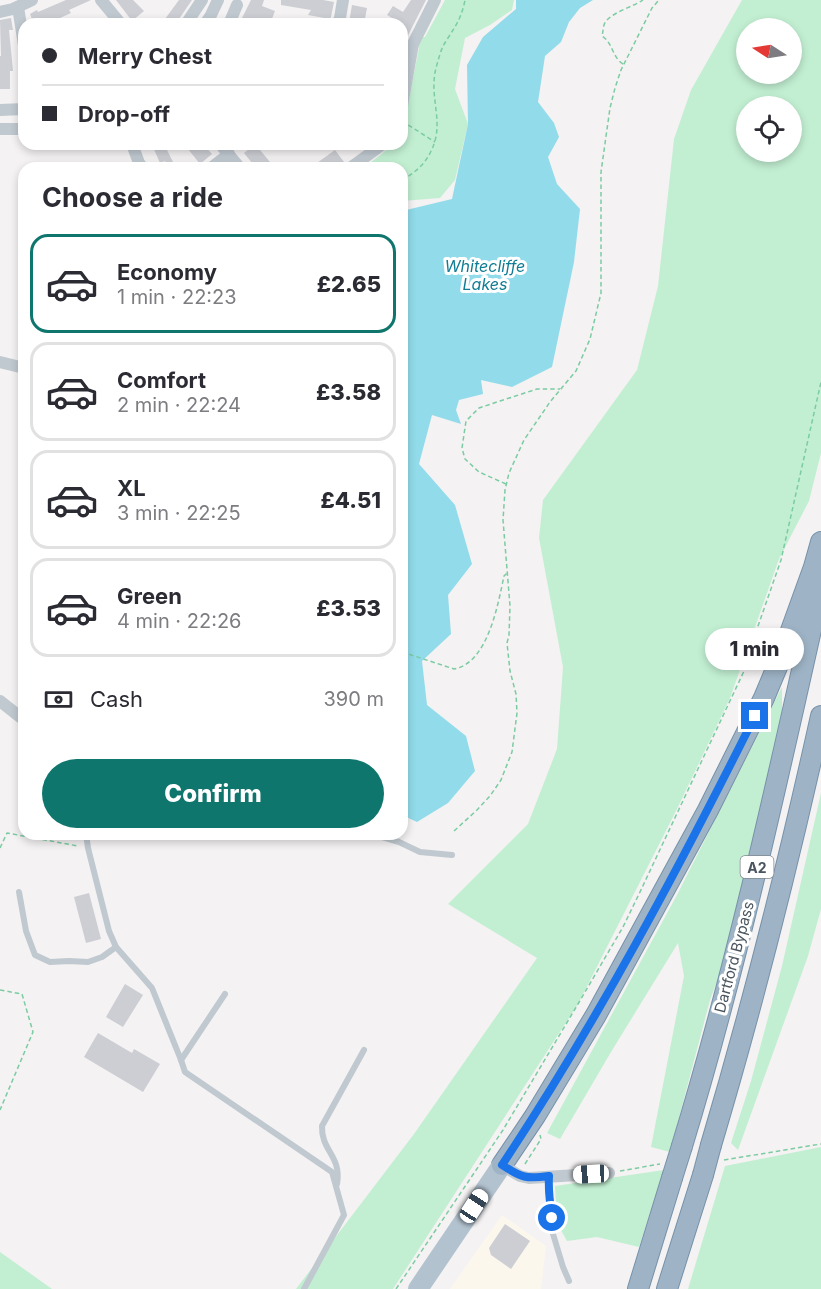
<!DOCTYPE html>
<html lang="en">
<head>
<meta charset="utf-8">
<style>
  body { margin:0; font-family:Inter,sans-serif; background:#f2f2f3; color:#2b2b33; height:100vh; display:flex; flex-direction:column; font-size:22px; white-space:nowrap }
  * { box-sizing:border-box; margin:0 }
  p { font-size:20px; color:#7c7c81 }
  .icon { flex:none; width:33px; height:33px; fill:none; stroke:currentColor; stroke-width:2; stroke-linecap:round; stroke-linejoin:round }
  .map { position:relative; flex:1; overflow:hidden }
  .details { position:absolute; left:18px; top:162px; width:390px; height:678px; display:flex; flex-direction:column; background:#fff; border-radius:18px; box-shadow:0 3px 9px #0003 }
  .details>* { flex:none }
  .top-card { position:absolute; left:18px; top:18px; width:390px; height:132px; border-radius:18px; box-shadow:0 3px 9px #0003; display:grid; align-content:center; height:132px; padding:0 24px; background:#fff }
  .needle { width:39px; rotate:282deg }
  .fabs { position:absolute; left:736px; top:18px; display:grid; gap:12px }
  .fabs a { display:grid; place-items:center; width:66px; height:66px; border-radius:50%; background:#fff; box-shadow:0 3px 9px #0003; font-size:30px }
  .end { position:absolute; width:27px; height:27px; margin:-14px; border:8px solid #1a73e8; background:#fff; box-shadow:0 0 0 3px #fff }
  .from { border-radius:50% }
  .bubble { position:absolute; height:42px; border-radius:21px; background:#fff; box-shadow:0 3px 9px #0003; font-size:20px; font-weight:800; line-height:42px; text-align:center }
  .car { position:absolute; width:18px; height:36px; margin:-18px -9px; border-radius:8px; box-shadow:0 0 4px 2px #0007; background:linear-gradient(#fff 24%,#345 0 40%,#fff 0 76%,#345 0 86%,#fff 0) }
  .top-card b { display:flex; align-items:center; gap:21px; height:57px; font-size:22px }
  .top-card b+b { border-top:2px solid #e1e1e2 }
  .top-card i { width:15px; height:15px; background:#2b2b33 }
  ul { padding:0; list-style:none }
  li { display:flex; align-items:center; gap:18px; height:99px; margin:0 12px 9px; padding:0 12px; border:3px solid #e1e1e2; border-radius:18px }
  li div { flex:1 }
  li b { display:block; font-size:22px }
  li em { font-style:normal; font-weight:800 }
  li.on { border-color:#0f766e }
  li>.icon { width:54px; height:54px; stroke-width:1.5 }
  h2 { padding:0 24px; font-size:27px; line-height:72px }
  .pay { display:flex; align-items:center; gap:15px; height:66px; padding:0 24px; font-size:22px }
  .pay p { margin-inline-start:auto }
  .primary-button { display:flex; gap:12px; margin-top:auto; padding:12px 24px }
  .primary-button a { flex:1; height:69px; border-radius:36px; background:#0f766e; color:#fff; font-size:24px; font-weight:800; line-height:69px; text-align:center }
  .map>svg:first-child { display:block }
</style>
</head>
<body>
<div class="map">
<svg width="821" height="1289" viewBox="0 0 821 1289">
  <rect width="100%" height="100%" fill="#f4f2f2"/>
  <path fill="#fcf7ed" d="M502,1215L546,1246L541,1289H450Z"/>
  <g fill="#c2efd2" fill-rule="evenodd">
    <path d="M445,0H514L512,10L490,25L465,38L455,89L468,124L455,180L440,198L402,201V168H364L390,147L392,144H402V123L409,99L419,48L416,44L420,37H425Z"/>
    <path d="M742,0H821V453L809,501L779,559L730,698L677,809L578,1004L393,1289H296L414,1134L537,958L448,904L528,824L557,749L563,667L539,538L543,500L637,370L658,286L674,139L691,90ZM747,28H792V74H747ZM747,106H792V152H747Z"/>
    <path d="M782,687V711L766,782L735,915L719,976L710,1000L670,1152L651,1147L684,976L678,943L611,1052L560,1139L547,1133L677,895Z"/>
    <path d="M821,793V909L808,956L738,1150L731,1143L751,1081L782,966Z"/>
    <path d="M821,1147V1289H688L725,1166Z"/>
    <path d="M664,1170L639,1247L597,1237L567,1241L557,1223L555,1186Z"/>
    <path d="M0,1252L52,1289H0Z"/>
  </g>
  <path fill="#91dbea" d="M516,0H593L580,8L569,22L561,42L545,56L538,102L554,123L559,137L548,157L557,184L580,209L574,262L552,367L512,387L481,380L483,394L459,400L456,410L461,424L432,415L419,464L455,505L472,564L448,595L451,634L422,661L427,705L466,736L475,771L448,803L417,822L402,815V211L452,199L468,124L467,65L483,37L516,9Z"/>
  <g fill="#ccced4">
    <path d="M66,0H91L69,10L71,13L49,23L48,21L41,24H34L30,14L37,10L38,12Z"/>
    <path d="M116,0H133L144,11L132,21Z"/>
    <path d="M179,0H192L179,19L178,24H172L165,19Z"/>
    <path d="M251,0H264L262,6L275,11L270,24H239Z"/>
    <path d="M281,0H323L334,2L331,17L330,19L308,15L311,10L281,5Z"/>
    <path d="M411,0H426L402,47V24L387,15L393,6L403,12Z"/>
    <path d="M352,5L367,8L364,24L349,23Z"/>
    <path d="M11,18L13,30H9L13,71H10V89H0V56H1L0,20Z"/>
    <path d="M159,144H164L176,168H170L165,161L160,163L153,147Z"/>
    <path d="M184,144H203L212,154L200,164Z"/>
    <path d="M255,144L275,168H256L244,153Z"/>
    <path d="M335,150L344,162L335,168H310Z"/>
    <path d="M89,893L101,939L86,943L74,897Z"/>
    <path d="M125,984L143,995L123,1027L106,1017Z"/>
    <path d="M98,1033L132,1053L134,1049L160,1064L143,1092L84,1057Z"/>
    <path d="M505,1224L530,1241L511,1269L491,1255L489,1248Z"/>
  </g>
  <g fill="none" stroke-linecap="round" stroke-linejoin="round">
    <defs>
      <g id="trunk">
        <path d="M711,1145C753,1004 789,861 821,716"/>
        <path d="M682,1146C738,962 779,773 821,585"/>
        <path d="M502,1165L535,1116L596,1015L708,810L764,698L784,650L814,567L821,542"/>
        <path d="M638,1289L672,1178"/>
        <path d="M667,1289L703,1175"/>
      </g>
    </defs>
    <use href="#trunk" stroke="#7691aa" stroke-width="22"/>
    <g stroke="#7bcca2" stroke-width="1.5" stroke-dasharray="4.5 3" stroke-linecap="butt">
      <path d="M623,64C612,57 613,43 602,36C603,32 603,29 604,25C608,13 633,7 643,0"/>
      <path d="M402,121L435,142"/>
      <path d="M402,180C413,174 423,166 429,155C447,124 428,100 436,68C438,61 440,53 443,46C446,41 450,35 453,30C459,21 463,11 465,0"/>
      <path d="M506,484L479,472L465,459L462,448L466,421L479,408L500,401L537,389H560"/>
      <path d="M402,652L454,669C488,663 498,604 504,576L507,573"/>
      <path d="M454,831L477,810L490,796L501,780L512,752L517,713L516,694L510,671L507,643L509,635L510,606L503,520L505,490L509,473L524,440L550,402L576,371L590,339L601,293V172L610,108L615,88L621,70L652,8L659,0"/>
      <path d="M0,848L7,833L78,846"/>
      <path d="M0,990L22,994L33,1032L0,1110"/>
      <path d="M724,1160L821,1144"/>
      <path d="M525,1164L541,1139L540,1135"/>
      <path d="M620,1171L660,1164"/>
      <path d="M396,1289L503,1130L578,1004L623,927L640,892L745,669L749,652L781,560L821,382"/>
    </g>
    <g stroke="#c0c9d0" stroke-width="6">
      <path d="M86,834L88,848L109,931L116,947L152,988L181,1060L185,1072L332,1172L344,1215L304,1289"/>
      <path d="M372,834L399,842L420,852L452,855"/>
      <path d="M19,892L26,931L35,955L50,962L69,961L88,962L102,957L116,947"/>
      <path d="M181,1060L225,994"/>
      <path d="M549,1177L548,1192L551,1201L553,1234L563,1267L569,1281"/>
      <path d="M337,1184C342,1156 321,1151 322,1126L364,1050"/>
    </g>
    <g stroke="#c0c9d0" stroke-width="12">
      <path d="M101,0L121,24"/>
      <path d="M18,7L24,45"/>
      <path d="M0,12L13,9L32,0"/>
      <path d="M186,24L202,0"/>
      <path d="M205,24L211,15L218,0"/>
      <path d="M229,24L237,5"/>
      <path d="M337,24L340,18L343,0"/>
      <path d="M402,106L413,44L435,0"/>
      <path d="M0,110L24,109"/>
      <path d="M0,129H24"/>
      <path d="M132,144L139,163L143,168"/>
      <path d="M220,144L240,168"/>
      <path d="M211,168L229,154"/>
      <path d="M350,168L383,144"/>
      <path d="M0,362L24,368"/>
      <path d="M0,701L24,720"/>
      <path d="M502,1165L520,1176L529,1178L609,1173"/>
    </g>
    <path stroke="#b2c2cf" stroke-width="20" d="M418,1289L502,1165"/>
    <use href="#trunk" stroke="#9eb4c6" stroke-width="20"/>
    <defs>
      <g id="trunk-bridge">
        <path d="M703,1175L711,1145"/>
        <path d="M672,1178L682,1146"/>
      </g>
    </defs>
    <use href="#trunk-bridge" stroke="#7691aa" stroke-width="22" stroke-linecap="butt"/>
    <use href="#trunk-bridge" stroke="#9eb4c6" stroke-width="20"/>
  </g>
  <g fill="none" stroke-linecap="round" stroke-linejoin="round">
    <path stroke="#1a73e8" stroke-width="8" d="M552,1218C550,1204 548,1191 549,1176C526,1179 522,1178 502,1165C597,1022 678,870 755,716"/>
  </g>
  <g text-anchor="middle" dominant-baseline="central" stroke-width="6" stroke-linejoin="round" paint-order="stroke">
    <rect fill="#fff" stroke="#80888f" stroke-width="1.5" x="740.5" y="856" width="33" height="22" rx="4.5"/>
    <g font-size="14" font-weight="bold" fill="#4a555f">
      <text x="757" y="867">A2</text>
    </g>
    <g font-size="15" fill="#4a555f" stroke="#fff">
      <text transform="translate(734 957) rotate(-75)">Dartford Bypass</text>
    </g>
    <g font-size="16" font-style="italic" fill="#107d94" stroke="#fff">
      <text x="485" y="266">Whitecliffe<tspan x="485" dy="18">Lakes</tspan></text>
    </g>
  </g>
</svg>
<div class="fabs">
<a><svg class="needle" viewBox="-14 -14 28 28"><path d="M0-13l5 13h-10z" fill="#e53935"/><path d="M0 13l5-13h-10z" fill="#7c7c81"/></svg></a>
<a><svg class="icon" aria-label="locate" viewBox="0 0 24 24"><circle cx="12" cy="12" r="6"/><path d="M12 2v4M12 18v4M2 12h4M18 12h4"/></svg></a>
</div>
<i class="end from" style="left:552px;top:1218px"></i>
<i class="end" style="left:755px;top:716px"></i>
<div class="bubble" style="left:705px;top:628px;width:99px">1 min</div>
<i class="car" style="left:591px;top:1174px;rotate:267deg"></i>
<i class="car" style="left:474px;top:1206px;rotate:33deg"></i>
<div class="top-card">
<b><i class="from"></i>Merry Chest</b>
<b><i></i>Drop-off</b>
</div>
<section class="details">
<h2>Choose a ride</h2>
<ul>
<li class="on"><svg class="icon" aria-label="car" viewBox="0 0 24 24"><path d="M5 17H2v-5l4-1 3-4h7l3 4 3 1v5h-3M9 17h6M6 11h13"/><circle cx="7" cy="17" r="2"/><circle cx="17" cy="17" r="2"/></svg><div><b>Economy</b><p>1 min · 22:23</p></div><em>£2.65</em></li>
<li><svg class="icon" aria-label="car" viewBox="0 0 24 24"><path d="M5 17H2v-5l4-1 3-4h7l3 4 3 1v5h-3M9 17h6M6 11h13"/><circle cx="7" cy="17" r="2"/><circle cx="17" cy="17" r="2"/></svg><div><b>Comfort</b><p>2 min · 22:24</p></div><em>£3.58</em></li>
<li><svg class="icon" aria-label="car" viewBox="0 0 24 24"><path d="M5 17H2v-5l4-1 3-4h7l3 4 3 1v5h-3M9 17h6M6 11h13"/><circle cx="7" cy="17" r="2"/><circle cx="17" cy="17" r="2"/></svg><div><b>XL</b><p>3 min · 22:25</p></div><em>£4.51</em></li>
<li><svg class="icon" aria-label="car" viewBox="0 0 24 24"><path d="M5 17H2v-5l4-1 3-4h7l3 4 3 1v5h-3M9 17h6M6 11h13"/><circle cx="7" cy="17" r="2"/><circle cx="17" cy="17" r="2"/></svg><div><b>Green</b><p>4 min · 22:26</p></div><em>£3.53</em></li>
</ul>
<div class="pay"><svg class="icon" aria-label="cash" viewBox="0 0 24 24"><path d="M3 7h18v10H3z"/><circle cx="12" cy="12" r="2"/></svg>Cash<p>390 m</p></div>
<div class="primary-button"><a>Confirm</a></div>
</section>
</div>
</body>
</html>
